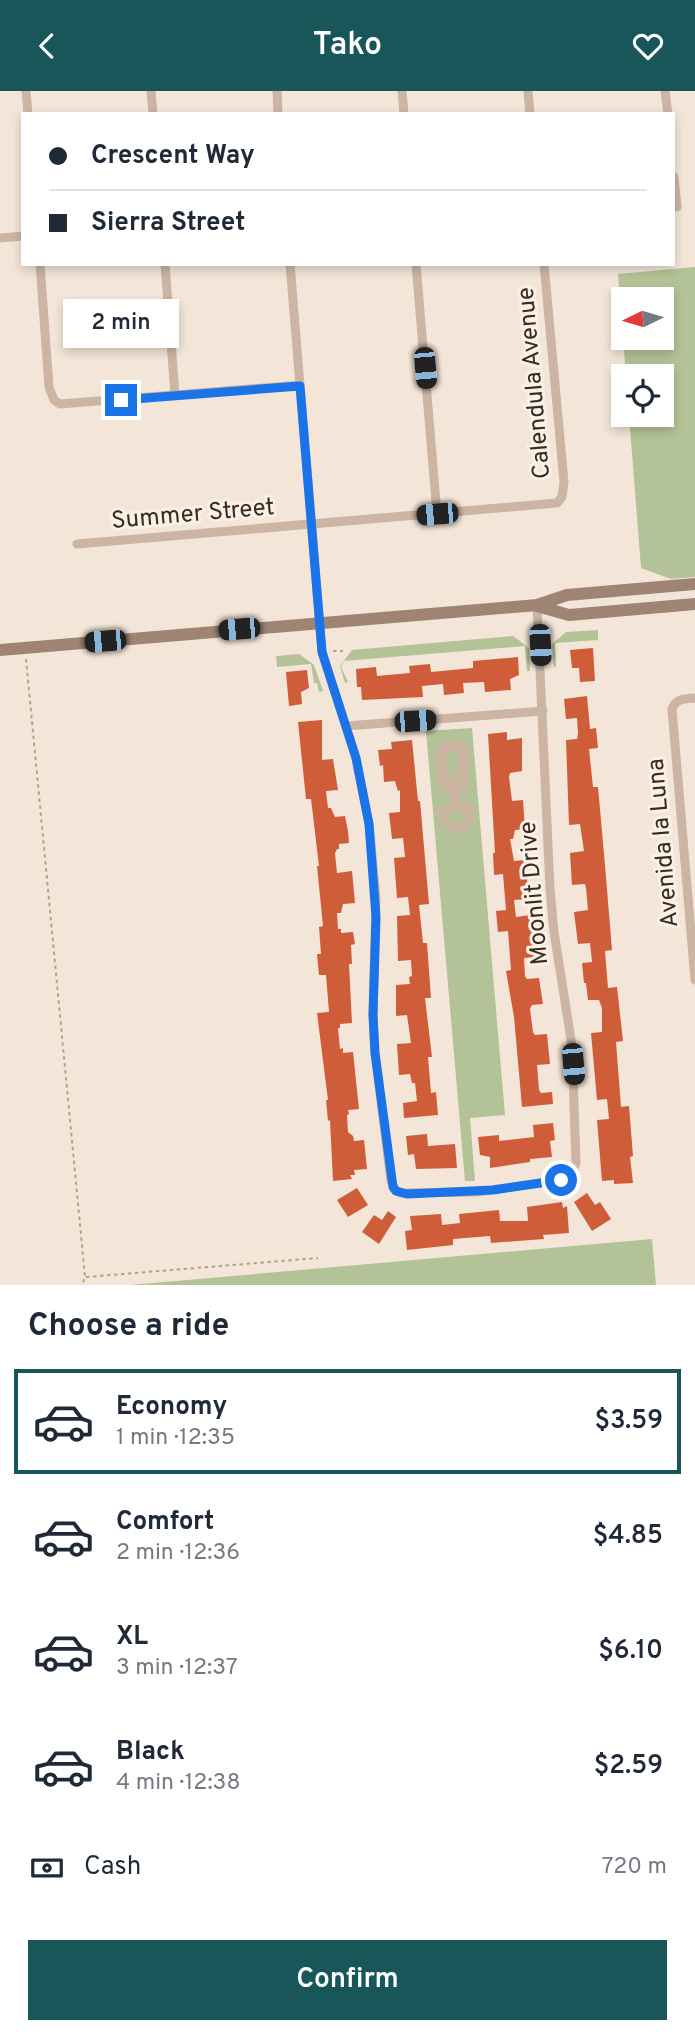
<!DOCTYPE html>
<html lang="en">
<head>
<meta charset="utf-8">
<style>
  body { margin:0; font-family:Overpass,sans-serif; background:#f6f6f7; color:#1f2937; height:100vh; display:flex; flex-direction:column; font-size:26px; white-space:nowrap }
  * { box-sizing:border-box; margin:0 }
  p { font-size:23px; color:#747a83 }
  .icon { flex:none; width:38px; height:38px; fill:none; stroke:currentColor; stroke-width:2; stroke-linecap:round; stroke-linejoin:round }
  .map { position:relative; height:1194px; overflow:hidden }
  .sheet { display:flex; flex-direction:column; background:#fff; flex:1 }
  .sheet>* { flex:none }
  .top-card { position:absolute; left:21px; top:21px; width:654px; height:154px; border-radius:0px; box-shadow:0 4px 10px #0003; display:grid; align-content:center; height:154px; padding:0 28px; background:#fff }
  .needle { width:46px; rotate:265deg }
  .controls { position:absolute; left:611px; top:196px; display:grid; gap:14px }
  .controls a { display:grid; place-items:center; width:63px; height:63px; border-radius:0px; background:#fff; box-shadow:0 4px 10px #0003; font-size:35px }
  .end { position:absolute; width:32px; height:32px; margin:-16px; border:9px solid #1a73e8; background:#fff; box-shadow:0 0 0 4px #fff }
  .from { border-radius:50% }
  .bubble { position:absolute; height:49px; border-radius:0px; background:#fff; box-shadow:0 4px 10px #0003; font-size:23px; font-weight:600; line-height:49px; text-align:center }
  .car { position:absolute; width:21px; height:42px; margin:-21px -10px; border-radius:9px; box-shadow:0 0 5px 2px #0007; background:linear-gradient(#222 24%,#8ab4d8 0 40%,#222 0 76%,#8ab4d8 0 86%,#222 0) }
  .top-card b { display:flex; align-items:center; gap:24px; height:66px; font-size:26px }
  .top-card b+b { border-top:2px solid #e0e1e3 }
  .top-card i { width:18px; height:18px; background:#1f2937 }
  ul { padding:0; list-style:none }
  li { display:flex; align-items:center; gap:21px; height:105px; margin:0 14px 10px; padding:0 14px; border:4px solid transparent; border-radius:0px }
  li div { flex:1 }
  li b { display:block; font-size:26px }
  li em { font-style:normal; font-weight:600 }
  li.on { border-color:#18565a }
  li>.icon { width:63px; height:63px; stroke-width:1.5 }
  h2 { padding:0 28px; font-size:32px; line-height:84px }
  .pay { display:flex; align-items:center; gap:18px; height:77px; padding:0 28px; font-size:26px }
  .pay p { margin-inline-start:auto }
  .button { display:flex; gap:14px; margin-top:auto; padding:14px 28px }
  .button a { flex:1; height:80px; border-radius:0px; background:#18565a; color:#fff; font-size:28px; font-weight:600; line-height:80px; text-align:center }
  header { display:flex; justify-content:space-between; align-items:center; height:91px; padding:0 28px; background:#18565a; color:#fff; font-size:32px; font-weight:600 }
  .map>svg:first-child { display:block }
</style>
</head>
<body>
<header><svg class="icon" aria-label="back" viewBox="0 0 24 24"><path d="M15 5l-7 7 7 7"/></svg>Tako<svg class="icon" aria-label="heart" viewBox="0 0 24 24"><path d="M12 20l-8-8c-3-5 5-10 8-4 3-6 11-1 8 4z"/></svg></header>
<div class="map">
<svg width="695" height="1194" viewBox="0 0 695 1194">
  <rect width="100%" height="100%" fill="#f3e6d8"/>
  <g fill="#b4c397" fill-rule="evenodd">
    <path d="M695,176V486L671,488L641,477L629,324H662V285H626L618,183ZM623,208H662V247H623Z"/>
    <path d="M598,539V549L555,552L556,576H554L552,553L566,541Z"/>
    <path d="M513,545L529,557L530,580H527L525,555L344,570L341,576L348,591L345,592L340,575L352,559Z"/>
    <path d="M299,563L314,574L323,600L319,601L317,592H314L311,573L277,576L276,565Z"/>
    <path d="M472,637L505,1024L470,1027L475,1090H465L426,640Z"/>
    <path d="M652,1148L656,1194H130Z"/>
  </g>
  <g fill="#cf5d3a">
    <path d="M593,557L595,590L580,591L579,577H572L570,559Z"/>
    <path d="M518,566L519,584L510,588L511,599L485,601L484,591L463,592L464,602L444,604L443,593L422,595L423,606L362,609L361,596H357L356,578L376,576L377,585L410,582L409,575L430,573L431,581L473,577V570Z"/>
    <path d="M307,579L309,597L301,601L302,613L289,615L286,581Z"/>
    <path d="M587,605L590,638L596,637L598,657L589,658L593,696H598L605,774L612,859L605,860L608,897L617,896L623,950L616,951L621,1016L629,1015L633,1065L630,1066L633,1092L614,1093V1089L602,1090L597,1029L609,1028L607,1008L597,1009L591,942L602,941V917L599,909H588L586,892H584L582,872L592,871L590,852L578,853L574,821L588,819L586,797L585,793L572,794L570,762L584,760L580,733L569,734L566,649L577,648L578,643L577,627L566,628L564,608Z"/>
    <path d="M322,629V669L333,668L338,699L326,700L328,717H331L335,726L345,725L348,740L349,752L339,753V758H337L335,762L337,782L352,780L355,812L343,813L341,822H337L338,838H341V842L353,841L355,853L351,854L352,873H349L352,932L340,933V937H338L340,958L343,957V962L353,961L359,1018L348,1019L349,1023L347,1024L348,1041L353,1045L354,1050L364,1049L367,1078L354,1079L355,1084H350L352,1088L333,1090L330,1029L328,1030L326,1009H328L317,922L329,921L326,884H319L317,863H321L319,836L323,835L317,775H319L311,708H306L298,631Z"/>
    <path d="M507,641V649L522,647V680L510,682L509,686L512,710L523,709L525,738L515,739L513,748H510L514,770L525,769L529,808L514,809L516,826L530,824L534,866L524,867L525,885L527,888L539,887L543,913L532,914L530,918L533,941L535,944L547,943L550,973L537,974L539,999L541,1002L552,1001L553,1013L522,1016L514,926L506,880L511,879L508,840L498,841L496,820L506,819L503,783L494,784L493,762H495L488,643Z"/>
    <path d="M412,649L418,710H420L429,813L419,814L423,852H427L431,907H425L432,966H428L431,1002L436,1001L438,1024L404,1027L403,1012L417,1010L415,992H412L410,983L399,984L397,953L411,952L407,924L396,925V894L410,893L409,886L412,885L411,869L398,870L397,825L410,824L408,806L397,807L394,767L405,766L403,747L392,748L389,722L400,721V699L398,700L395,690L384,691L383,674L380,675L378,659L392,658L391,651Z"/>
    <path d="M553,1032L555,1049L550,1050L552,1066L530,1068V1071L490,1077V1066L480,1064L478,1046L499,1044V1050L534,1046L533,1034Z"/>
    <path d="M427,1043L428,1055L455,1053L457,1077L416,1078L414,1063L408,1064L406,1045Z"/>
    <path d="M357,1097L368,1114L348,1126L337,1109Z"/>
    <path d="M587,1102L595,1114L600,1111L611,1128L592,1140L574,1111Z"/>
    <path d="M562,1111L563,1117L567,1115L569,1142L543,1144L544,1148L491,1152L490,1145L453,1148V1154L407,1159L405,1140L412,1139L410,1125L441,1123L442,1134L460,1132L459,1123L499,1119L500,1130H528L527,1116Z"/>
    <path d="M388,1120L396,1126L379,1153L362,1141L374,1124L382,1129Z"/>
  </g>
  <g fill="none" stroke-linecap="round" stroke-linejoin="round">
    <g stroke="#b79f8d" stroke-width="2" stroke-dasharray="3.5 3.5" stroke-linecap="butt">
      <path d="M333,560H343"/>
      <path d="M26,568L85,1186L82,1194"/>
      <path d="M86,1186L318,1167"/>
    </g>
    <g stroke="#ccb5a3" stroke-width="9">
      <path d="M26,0L28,23"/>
      <path d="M151,0L153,23"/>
      <path d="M277,0L278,23"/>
      <path d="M402,0L404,23"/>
      <path d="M528,0L530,23"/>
      <path d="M665,0L668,23"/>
      <path d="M674,86L677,116"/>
      <path d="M0,147L23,145"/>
      <path d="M40,173L49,296L54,309L60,313L300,294"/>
      <path d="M165,173L175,304"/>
      <path d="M290,173L322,561L356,667L369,733L376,807L373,924L375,962L391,1090L396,1100L401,1102L477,1101L561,1089L572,1084L576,1072L572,955L554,841L550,798L537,514"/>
      <path d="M416,173L437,423"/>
      <path d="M77,453L557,412L562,406L564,391L544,173"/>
      <path d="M695,607C685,608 676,607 672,618L695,889"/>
      <path d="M346,635L543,620"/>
      <path d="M449,653L441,665L444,681L449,692L454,693L460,688C460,679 465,670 462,661L453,656L452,653L462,657C470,668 462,680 464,693L456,699L457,715L460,717L470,716L469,729L464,735L457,737L444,731L441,719L452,718L454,715L453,699L444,695C442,679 432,663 449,653Z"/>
    </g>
    <g stroke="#9f8474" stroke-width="12">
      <path d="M537,515L569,524L695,513"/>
      <path d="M0,559L537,514L567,504L695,493"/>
    </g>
  </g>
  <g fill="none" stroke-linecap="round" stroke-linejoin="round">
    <path stroke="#1a73e8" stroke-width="9" d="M121,309L300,295L322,561L356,667L369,733L376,826L373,924L375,962L393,1096L396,1100L407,1103L493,1099L561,1089"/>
  </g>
  <g text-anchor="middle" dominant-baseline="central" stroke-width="6" stroke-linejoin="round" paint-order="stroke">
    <g font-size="24" fill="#362b26" stroke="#faf0e4">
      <text transform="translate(535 292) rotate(-95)">Calendula Avenue</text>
      <text transform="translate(193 424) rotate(-5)">Summer Street</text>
      <text transform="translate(664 752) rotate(-95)">Avenida la Luna</text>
      <text transform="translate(535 802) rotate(-95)">Moonlit Drive</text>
    </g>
  </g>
</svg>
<div class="controls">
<a><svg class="needle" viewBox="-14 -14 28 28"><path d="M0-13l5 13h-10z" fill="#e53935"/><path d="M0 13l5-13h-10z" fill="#747a83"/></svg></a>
<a><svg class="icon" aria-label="locate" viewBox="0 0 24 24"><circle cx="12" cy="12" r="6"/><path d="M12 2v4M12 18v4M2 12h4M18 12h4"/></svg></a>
</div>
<i class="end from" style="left:561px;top:1089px"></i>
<i class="end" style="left:121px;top:309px"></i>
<div class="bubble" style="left:63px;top:208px;width:116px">2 min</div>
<i class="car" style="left:425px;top:277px;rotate:175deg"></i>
<i class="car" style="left:437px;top:423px;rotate:265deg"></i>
<i class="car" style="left:239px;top:538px;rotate:265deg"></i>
<i class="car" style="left:105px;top:550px;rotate:265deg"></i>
<i class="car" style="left:540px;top:554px;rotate:177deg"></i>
<i class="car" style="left:415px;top:630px;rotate:86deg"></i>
<i class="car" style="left:573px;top:973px;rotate:175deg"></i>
<div class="top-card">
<b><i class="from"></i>Crescent Way</b>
<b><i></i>Sierra Street</b>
</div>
</div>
<section class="sheet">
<h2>Choose a ride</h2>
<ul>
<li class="on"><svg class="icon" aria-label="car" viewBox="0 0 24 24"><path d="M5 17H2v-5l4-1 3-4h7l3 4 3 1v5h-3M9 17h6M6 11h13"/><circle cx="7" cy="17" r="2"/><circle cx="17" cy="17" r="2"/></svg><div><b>Economy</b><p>1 min · 12:35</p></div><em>$3.59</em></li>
<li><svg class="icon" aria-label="car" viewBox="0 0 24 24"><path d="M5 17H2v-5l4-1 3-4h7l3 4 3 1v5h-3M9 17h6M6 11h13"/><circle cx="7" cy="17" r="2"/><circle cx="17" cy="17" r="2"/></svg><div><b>Comfort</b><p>2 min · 12:36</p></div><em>$4.85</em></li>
<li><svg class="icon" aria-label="car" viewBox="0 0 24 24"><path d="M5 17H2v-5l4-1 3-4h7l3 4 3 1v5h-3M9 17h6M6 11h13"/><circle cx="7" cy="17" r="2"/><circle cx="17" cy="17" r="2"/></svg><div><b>XL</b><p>3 min · 12:37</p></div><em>$6.10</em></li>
<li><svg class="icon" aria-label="car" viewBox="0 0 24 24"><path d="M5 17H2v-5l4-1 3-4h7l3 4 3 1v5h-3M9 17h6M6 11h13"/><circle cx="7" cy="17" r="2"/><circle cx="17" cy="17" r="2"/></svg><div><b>Black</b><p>4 min · 12:38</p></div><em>$2.59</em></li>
</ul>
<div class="pay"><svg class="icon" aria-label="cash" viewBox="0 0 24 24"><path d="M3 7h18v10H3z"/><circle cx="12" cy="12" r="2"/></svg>Cash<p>720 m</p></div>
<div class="button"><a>Confirm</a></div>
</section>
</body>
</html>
